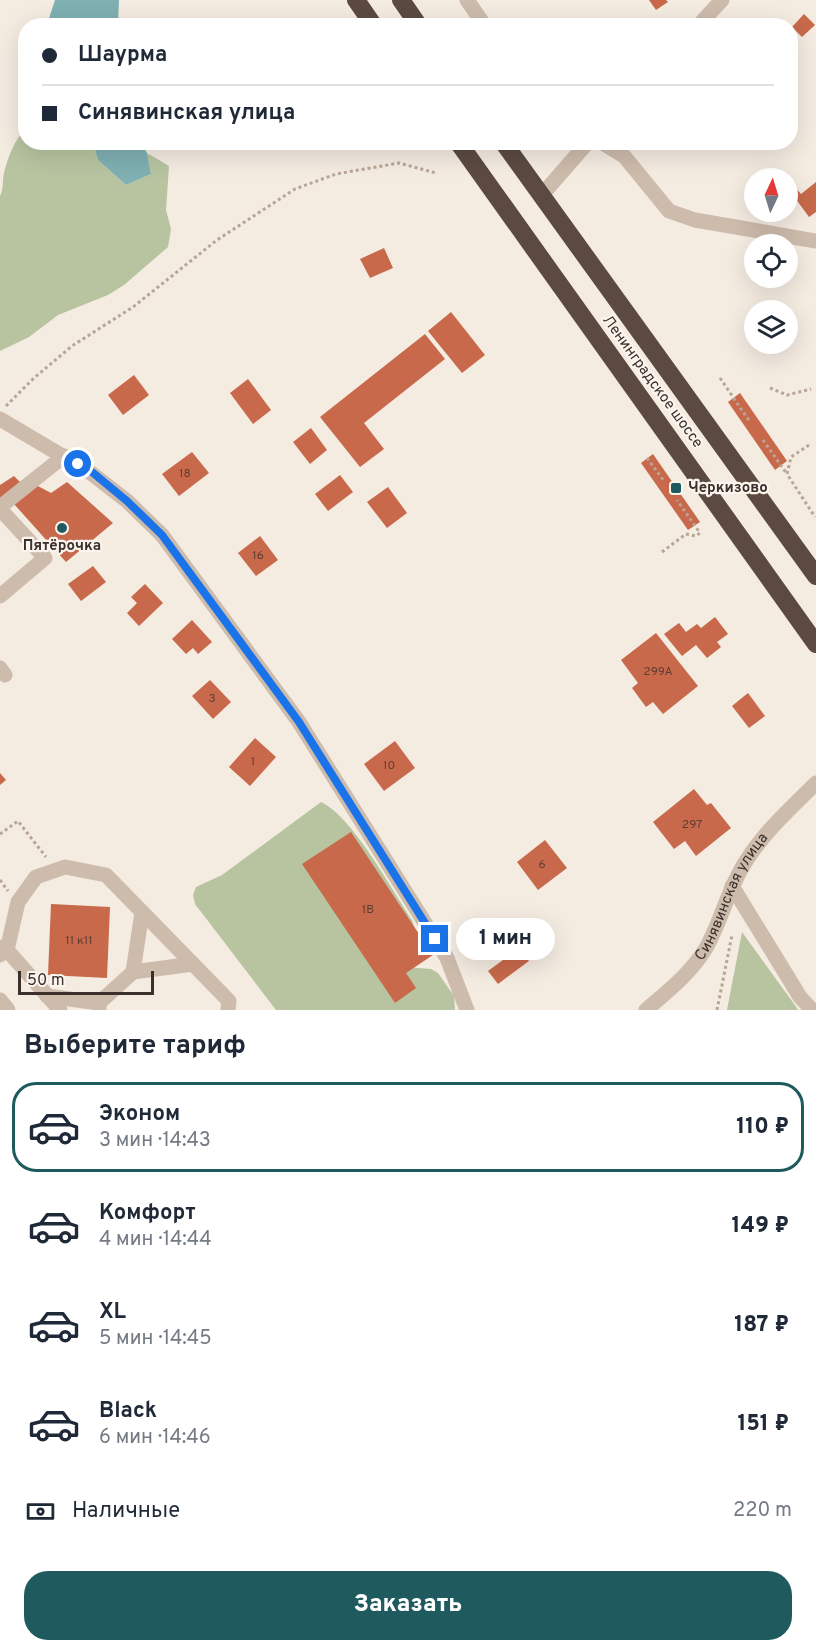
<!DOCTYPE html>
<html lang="ru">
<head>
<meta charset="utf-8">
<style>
  body { margin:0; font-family:Overpass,sans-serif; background:#f6f6f7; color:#1f2937; height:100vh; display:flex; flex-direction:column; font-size:22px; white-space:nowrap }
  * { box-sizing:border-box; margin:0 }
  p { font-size:20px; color:#747a83 }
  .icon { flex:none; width:33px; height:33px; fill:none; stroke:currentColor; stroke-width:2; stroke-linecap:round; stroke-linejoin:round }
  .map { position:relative; height:1010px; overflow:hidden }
  .side { display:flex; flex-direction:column; background:#fff; flex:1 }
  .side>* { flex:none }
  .hud { position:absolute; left:18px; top:18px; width:780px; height:132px; border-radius:24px; box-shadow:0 6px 24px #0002; display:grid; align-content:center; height:132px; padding:0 24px; background:#fff }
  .needle { width:39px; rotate:4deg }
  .fabs { position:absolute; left:744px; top:168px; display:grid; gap:12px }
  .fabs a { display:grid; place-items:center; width:54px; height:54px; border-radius:50%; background:#fff; box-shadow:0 6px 24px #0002; font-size:30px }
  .scale { position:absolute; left:18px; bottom:15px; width:136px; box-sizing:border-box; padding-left:6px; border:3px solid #3b302b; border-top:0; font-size:16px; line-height:21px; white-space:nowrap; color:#3b302b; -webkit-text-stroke:4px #fbf5ee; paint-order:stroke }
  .end { position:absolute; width:27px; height:27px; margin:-14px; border:8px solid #1a73e8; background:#fff; box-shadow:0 0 0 3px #fff }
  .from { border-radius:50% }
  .bubble { position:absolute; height:42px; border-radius:21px; background:#fff; box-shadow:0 6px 24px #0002; font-size:20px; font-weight:800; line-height:42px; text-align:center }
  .hud b { display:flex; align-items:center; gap:21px; height:57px; font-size:22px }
  .hud b+b { border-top:2px solid #e0e1e3 }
  .hud i { width:15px; height:15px; background:#1f2937 }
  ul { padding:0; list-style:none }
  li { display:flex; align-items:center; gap:18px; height:90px; margin:0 12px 9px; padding:0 12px; border:3px solid transparent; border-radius:24px }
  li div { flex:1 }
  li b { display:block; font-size:22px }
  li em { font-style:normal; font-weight:800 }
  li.on { border-color:#1f5a5e }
  li>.icon { width:54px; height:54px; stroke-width:1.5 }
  h2 { padding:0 24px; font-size:27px; line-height:72px }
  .pay { display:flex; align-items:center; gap:15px; height:66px; padding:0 24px; font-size:22px }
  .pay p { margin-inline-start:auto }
  .primary-button { display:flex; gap:12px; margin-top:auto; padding:12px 24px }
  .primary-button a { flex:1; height:69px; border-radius:24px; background:#1f5a5e; color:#fff; font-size:24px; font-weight:800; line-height:69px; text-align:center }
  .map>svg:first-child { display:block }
</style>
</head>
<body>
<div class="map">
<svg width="816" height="1010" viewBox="0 0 816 1010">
  <rect width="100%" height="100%" fill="#f4ebe1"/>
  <g fill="#b8c4a0">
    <path d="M25,129L26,142L93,143L98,160L126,185L151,174L147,153L169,166L166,210L171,229L168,247L124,285L108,295L58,315L29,337L0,351V196C4,189 2,181 4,173C8,157 14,141 25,129Z"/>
    <path d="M321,802C353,817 391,889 412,920L415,929L405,967L431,969L438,973L454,996L455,1010H276L195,904L193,895L196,887L222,875Z"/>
    <path d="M742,932L797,1008L798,1010H727Z"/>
  </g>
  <g fill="#7fb0b2">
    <path d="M55,0H119L118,25H47Z"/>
    <path d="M93,143H141L147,153L151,174L126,185L98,160Z"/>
  </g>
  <g fill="#c8694b">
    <path d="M649,0H666L668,2L656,10Z"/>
    <path d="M804,14L815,25L802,37L792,27Z"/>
    <path d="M816,182V212L809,217L790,191L795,187L801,194Z"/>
    <path d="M384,248L393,268L370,278L360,259Z"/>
    <path d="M451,312L485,355L462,373L428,331Z"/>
    <path d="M425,334L445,359L364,423L384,449L360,467L320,417Z"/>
    <path d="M134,375L149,395L123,415L108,395Z"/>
    <path d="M248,379L271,410L253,424L230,393Z"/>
    <path d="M740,393L787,461L775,470L728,402Z"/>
    <path d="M311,428L327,450L310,464L293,442Z"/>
    <path d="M192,452L209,473L179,496L162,474Z"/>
    <path d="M653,454L700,522L688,530L641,463Z"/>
    <path d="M340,475L353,492L328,511L315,494Z"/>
    <path d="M14,476L22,484L0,501V485Z"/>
    <path d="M67,482L113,523L66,562L14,504L36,485L51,493Z"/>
    <path d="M388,487L407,513L387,528L367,502Z"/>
    <path d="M260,536L278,560L256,576L238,553Z"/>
    <path d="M93,566L106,582L81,601L68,584Z"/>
    <path d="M145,584L163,603L139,626L127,613L137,603L131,597Z"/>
    <path d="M715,617L728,634L717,642L721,647L707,658L696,645L682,656L664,634L679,623L686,632L697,624L701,628Z"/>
    <path d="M192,620L212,642L198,654L193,648L186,654L172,639Z"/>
    <path d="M656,633L698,686L663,714L653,702L646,707L632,688L638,683L621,660Z"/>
    <path d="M210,680L231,702L213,719L192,696Z"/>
    <path d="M748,693L765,716L749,728L732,706Z"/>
    <path d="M255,738L276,757L250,786L229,767Z"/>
    <path d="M395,741L415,768L384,791L364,764Z"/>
    <path d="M0,773L6,780L0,785Z"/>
    <path d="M694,789L707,805L711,803L731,828L696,856L685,841L674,849L653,822Z"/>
    <path d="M351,832L433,955L406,973L416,988L395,1003L302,864Z"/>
    <path d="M545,840L567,868L538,890L517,862Z"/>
    <path d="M51,904L110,907L107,978L48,975Z"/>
    <path d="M519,948L529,961L498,984L488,971Z"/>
  </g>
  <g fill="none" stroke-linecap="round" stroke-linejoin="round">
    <g stroke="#b9a596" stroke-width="3" stroke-dasharray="3 3" stroke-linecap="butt">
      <path d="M720,378L750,422"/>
      <path d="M770,388L787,395L811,389"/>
      <path d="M6,406L34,378L72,346L133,307L217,240L295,189L336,174L399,163L436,173"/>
      <path d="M763,440L787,474"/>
      <path d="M809,445L791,457L787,474L815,517"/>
      <path d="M647,458L664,481"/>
      <path d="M662,552L686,534L696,536L700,533L677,500"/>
      <path d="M0,834L18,821L46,857"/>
      <path d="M0,880L8,891"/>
      <path d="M717,1010L732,935"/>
    </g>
    <g stroke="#cdbbac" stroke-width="15">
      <path d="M467,0L485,26"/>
      <path d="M698,26L722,0"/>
      <path d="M601,142L624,156L669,211L695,220L816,241"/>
      <path d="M541,196L588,142"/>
      <path d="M0,419L91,473L127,501L162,535L299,722L447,958L467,1010"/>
      <path d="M0,507L64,456"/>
      <path d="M0,509L45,558L0,596"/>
      <path d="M0,668L5,675"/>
      <path d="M732,886L800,997L812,1010"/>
      <path d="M142,912L133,972L193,964"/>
      <path d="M0,947L7,950L18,902L36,877L65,867L106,875L229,1001L228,1010"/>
      <path d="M0,955L7,950L60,1010"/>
      <path d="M47,996L99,1003V1010"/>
      <path d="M0,1000L8,1010"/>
      <path d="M99,1003L133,972"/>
      <path id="s1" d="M646,1010C668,991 691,973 706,948C722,920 728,888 746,861C765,831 791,808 816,783"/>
    </g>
    <g stroke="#5c4a42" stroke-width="18">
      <path d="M356,0L374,26"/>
      <path d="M401,0L419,26"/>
      <path d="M458,142L816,644"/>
      <path d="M503,142L816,576"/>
    </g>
  </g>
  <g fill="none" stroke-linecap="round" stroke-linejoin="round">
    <path stroke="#1a73e8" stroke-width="8" d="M78,464L92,472L127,501L162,535L299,722L435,939"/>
  </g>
  <g fill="#1f5a5e" stroke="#fbf5ee" stroke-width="2">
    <rect x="670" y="482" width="12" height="12" rx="3"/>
    <circle cx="62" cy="528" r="6"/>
  </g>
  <g text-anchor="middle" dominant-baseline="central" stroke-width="4.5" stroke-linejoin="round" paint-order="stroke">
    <g font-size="12" fill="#5e3e33">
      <text x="185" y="474">18</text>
      <text x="258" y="556">16</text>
      <text x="658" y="672">299А</text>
      <text x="212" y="699">3</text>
      <text x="253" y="762">1</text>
      <text x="389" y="766">10</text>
      <text x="692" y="825">297</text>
      <text x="542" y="865">6</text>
      <text x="368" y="910">1В</text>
      <text x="79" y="941">11 к11</text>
    </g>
    <g font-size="15" fill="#3b302b" stroke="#fbf5ee">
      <text transform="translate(652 382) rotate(54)">Ленинградское шоссе</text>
      <text stroke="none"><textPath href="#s1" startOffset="144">Синявинская улица</textPath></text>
    </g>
    <g font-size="15" font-weight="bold" fill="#3b302b" stroke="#fbf5ee" text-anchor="start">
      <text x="688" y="488">Черкизово</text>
      <text x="62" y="546" text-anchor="middle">Пятёрочка</text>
    </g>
  </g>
</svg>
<div class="fabs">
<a><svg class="needle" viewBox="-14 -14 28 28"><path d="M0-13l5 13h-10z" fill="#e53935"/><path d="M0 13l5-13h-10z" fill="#747a83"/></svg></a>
<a><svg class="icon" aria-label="locate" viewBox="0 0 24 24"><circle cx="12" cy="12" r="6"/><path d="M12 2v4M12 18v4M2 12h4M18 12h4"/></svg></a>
<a><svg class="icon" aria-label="layers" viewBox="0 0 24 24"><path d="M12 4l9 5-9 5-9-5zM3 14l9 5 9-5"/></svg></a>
</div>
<div class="scale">50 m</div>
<i class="end from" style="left:78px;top:464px"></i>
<i class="end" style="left:435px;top:939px"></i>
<div class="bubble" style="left:456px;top:918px;width:99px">1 мин</div>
<div class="hud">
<b><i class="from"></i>Шаурма</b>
<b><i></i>Синявинская улица</b>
</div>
</div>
<section class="side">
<h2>Выберите тариф</h2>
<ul>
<li class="on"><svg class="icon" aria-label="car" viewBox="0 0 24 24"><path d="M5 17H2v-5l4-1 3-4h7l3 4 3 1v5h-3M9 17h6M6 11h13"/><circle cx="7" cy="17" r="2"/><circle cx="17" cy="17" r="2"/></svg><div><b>Эконом</b><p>3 мин · 14:43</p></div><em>110 ₽</em></li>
<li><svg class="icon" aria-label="car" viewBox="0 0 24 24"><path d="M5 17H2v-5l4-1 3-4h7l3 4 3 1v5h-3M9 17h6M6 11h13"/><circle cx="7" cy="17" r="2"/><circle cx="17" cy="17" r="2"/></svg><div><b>Комфорт</b><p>4 мин · 14:44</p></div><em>149 ₽</em></li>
<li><svg class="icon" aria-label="car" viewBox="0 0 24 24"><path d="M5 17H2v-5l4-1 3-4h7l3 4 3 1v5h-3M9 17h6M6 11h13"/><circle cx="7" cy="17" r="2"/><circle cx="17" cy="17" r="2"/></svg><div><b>XL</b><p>5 мин · 14:45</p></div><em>187 ₽</em></li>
<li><svg class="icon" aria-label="car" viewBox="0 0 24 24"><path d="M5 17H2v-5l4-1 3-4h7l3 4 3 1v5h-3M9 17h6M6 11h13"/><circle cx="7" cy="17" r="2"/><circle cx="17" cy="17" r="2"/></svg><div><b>Black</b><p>6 мин · 14:46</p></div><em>151 ₽</em></li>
</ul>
<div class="pay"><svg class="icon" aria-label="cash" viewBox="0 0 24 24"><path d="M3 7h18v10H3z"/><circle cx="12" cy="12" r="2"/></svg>Наличные<p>220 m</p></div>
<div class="primary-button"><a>Заказать</a></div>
</section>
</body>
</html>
